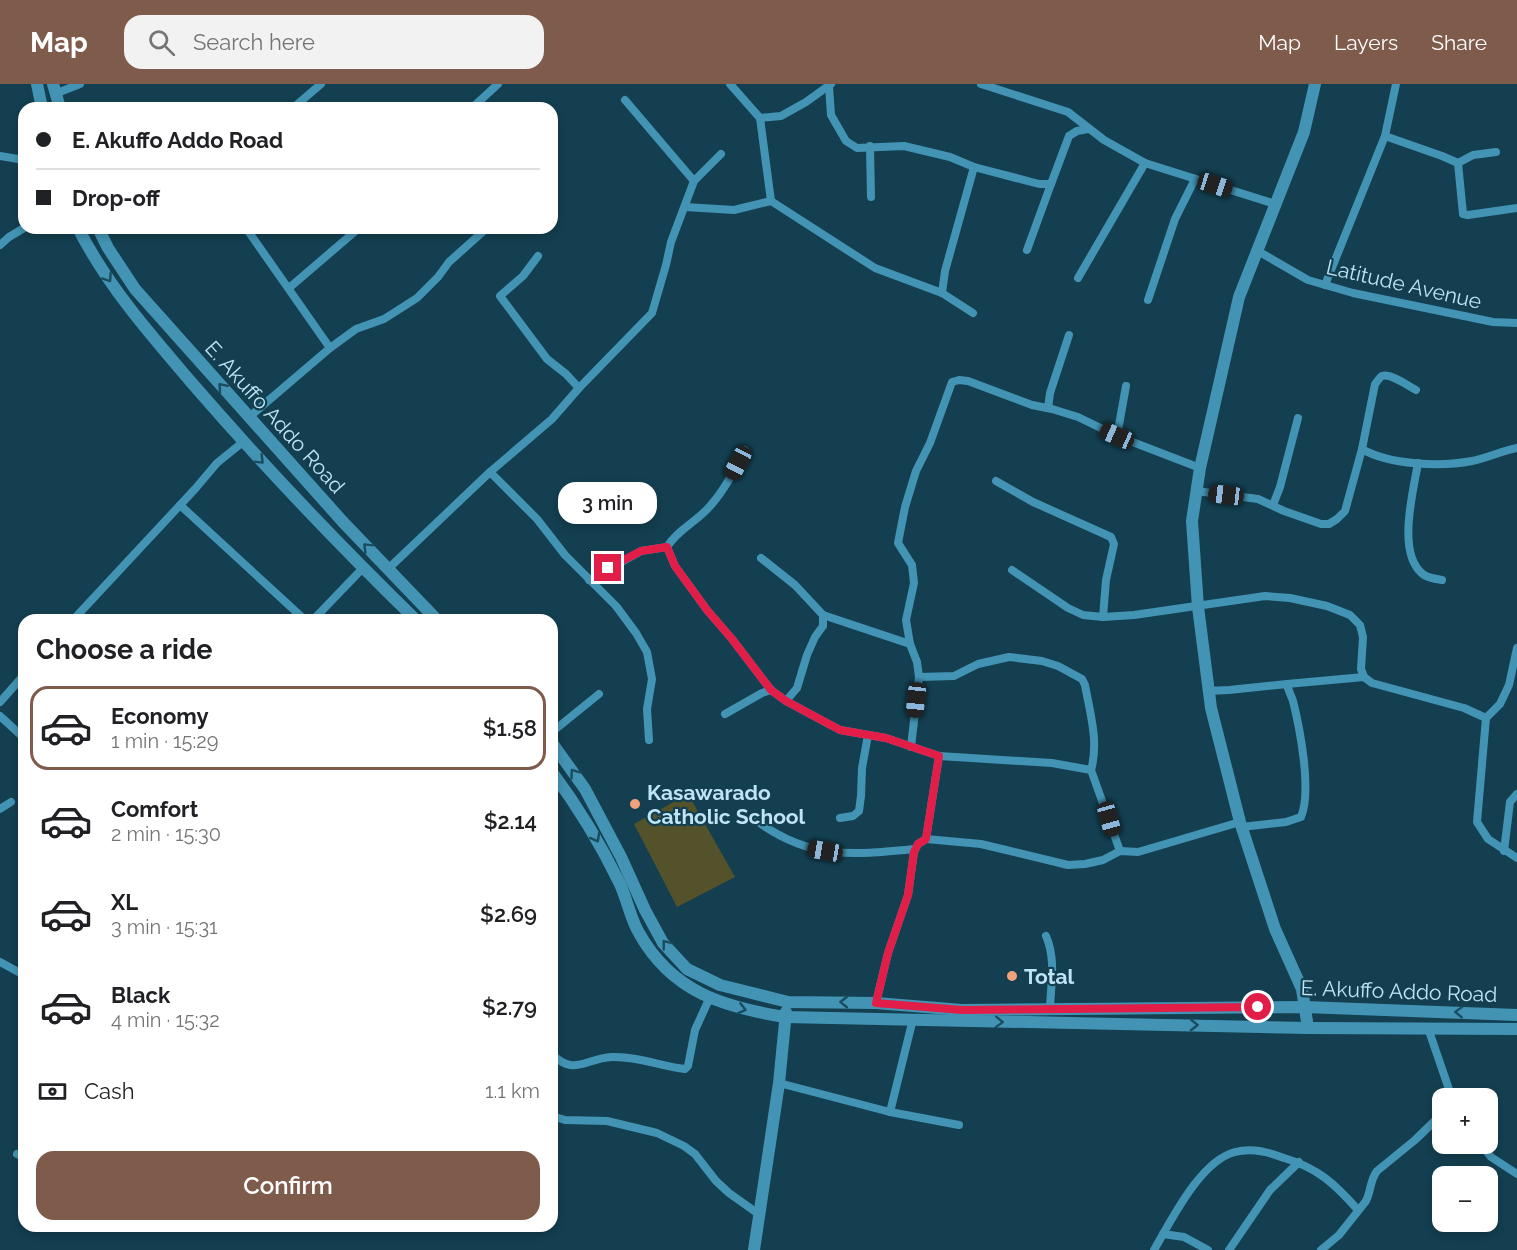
<!DOCTYPE html>
<html lang="en">
<head>
<meta charset="utf-8">
<style>
  body { margin:0; font-family:Raleway,sans-serif; background:#f2f2f2; color:#202124; height:100vh; display:flex; flex-direction:column; font-size:22px; white-space:nowrap }
  * { box-sizing:border-box; margin:0 }
  p { font-size:20px; color:#757577 }
  .icon { flex:none; width:33px; height:33px; fill:none; stroke:currentColor; stroke-width:2; stroke-linecap:round; stroke-linejoin:round }
  .map { position:relative; flex:1; overflow:hidden }
  .side { position:absolute; left:18px; top:530px; width:540px; height:618px; display:flex; flex-direction:column; background:#fff; border-radius:18px; box-shadow:0 3px 9px #0003 }
  .side>* { flex:none }
  .guide { position:absolute; left:18px; top:18px; width:540px; height:132px; border-radius:18px; box-shadow:0 3px 9px #0003; display:grid; align-content:center; height:132px; padding:0 18px; background:#fff }
  .controls { position:absolute; left:1432px; top:1004px; display:grid; gap:12px }
  .controls a { display:grid; place-items:center; width:66px; height:66px; border-radius:12px; background:#fff; box-shadow:0 3px 9px #0003; font-size:30px }
  .end { position:absolute; width:27px; height:27px; margin:-14px; border:8px solid #e11d48; background:#fff; box-shadow:0 0 0 3px #fff }
  .from { border-radius:50% }
  .bubble { position:absolute; height:42px; border-radius:18px; background:#fff; box-shadow:0 3px 9px #0003; font-size:20px; font-weight:600; line-height:42px; text-align:center }
  .car { position:absolute; width:18px; height:36px; margin:-18px -9px; border-radius:8px; box-shadow:0 0 4px 2px #0007; background:linear-gradient(#222 24%,#8ab4d8 0 40%,#222 0 76%,#8ab4d8 0 86%,#222 0) }
  .guide b { display:flex; align-items:center; gap:21px; height:57px; font-size:22px }
  .guide b+b { border-top:2px solid #e0e0e0 }
  .guide i { width:15px; height:15px; background:#202124 }
  ul { padding:0; list-style:none }
  li { display:flex; align-items:center; gap:18px; height:84px; margin:0 12px 9px; padding:0 6px; border:3px solid transparent; border-radius:18px }
  li div { flex:1 }
  li b { display:block; font-size:22px }
  li em { font-style:normal; font-weight:600 }
  li.on { border-color:#7e5b4b }
  li>.icon { width:54px; height:54px; stroke-width:1.5 }
  h2 { padding:0 18px; font-size:27px; line-height:72px }
  .pay { display:flex; align-items:center; gap:15px; height:66px; padding:0 18px; font-size:22px }
  .pay p { margin-inline-start:auto }
  .primary-button { display:flex; gap:12px; margin-top:auto; padding:12px 18px }
  .primary-button a { flex:1; height:69px; border-radius:18px; background:#7e5b4b; color:#fff; font-size:24px; font-weight:600; line-height:69px; text-align:center }
  header { display:flex; align-items:center; gap:36px; box-sizing:border-box; height:84px; padding:0 30px; background:#7e5b4b; color:#fff }
  header strong { font-size:28px }
  nav { display:flex; gap:33px; margin-inline-start:auto; font-size:21px }
  .search { width:420px; height:54px; background:#f2f2f2; display:flex; align-items:center; gap:15px; box-sizing:border-box; padding:0 21px; border-radius:18px; color:#757577; font-size:22px }
  .map>svg:first-child { display:block }
</style>
</head>
<body>
<header>
<strong>Map</strong>
<div class="search"><svg class="icon" aria-label="search" viewBox="0 0 24 24"><circle cx="10" cy="10" r="6"/><path d="M15 15l6 6"/></svg>Search here</div>
<nav><a>Map</a><a>Layers</a><a>Share</a></nav>
</header>
<div class="map">
<svg width="1517" height="1166" viewBox="0 0 1517 1166">
  <rect width="100%" height="100%" fill="#133f50"/>
  <path fill="#53522b" d="M688,710L735,793L677,823L634,740Z"/>
  <g fill="none" stroke-linecap="round" stroke-linejoin="round">
    <g stroke="#4394b4" stroke-width="8">
      <path d="M981,0L1068,28L1104,56L1145,79L1275,120"/>
      <path d="M829,2L831,31L846,57L857,64L904,62L950,73L974,83L1039,100H1051L1069,52L1077,47L1088,45"/>
      <path d="M57,9L80,0"/>
      <path d="M293,24L321,0"/>
      <path d="M472,24L498,0"/>
      <path d="M760,34L781,32L806,18L831,0"/>
      <path d="M1385,52L1442,72L1458,79L1463,130L1468,131L1517,124"/>
      <path d="M870,62L871,113"/>
      <path d="M0,72L24,76"/>
      <path d="M1458,79L1473,71L1496,68"/>
      <path d="M694,97L721,70"/>
      <path d="M771,117L875,184L942,209L973,229"/>
      <path d="M685,123L734,126L771,117L760,34L730,0"/>
      <path d="M246,144L330,264"/>
      <path d="M0,161L9,153L24,144"/>
      <path d="M1027,166L1051,100"/>
      <path d="M1256,166L1308,196L1353,209L1493,238L1517,239"/>
      <path d="M538,172L523,192L500,212L547,275L566,290L579,304"/>
      <path d="M1078,194L1145,79"/>
      <path d="M1325,201L1385,52L1396,0"/>
      <path d="M289,204L359,144"/>
      <path d="M942,209L945,187L974,83"/>
      <path d="M1148,216L1175,135L1195,95"/>
      <path d="M1048,324L1050,309L1069,251"/>
      <path d="M248,334L330,264L356,245L384,235L417,214L438,193L449,178L487,144"/>
      <path d="M1117,352L1126,302"/>
      <path d="M1362,365L1375,300C1376,299 1380,293 1382,292C1391,289 1408,302 1416,306"/>
      <path d="M745,366C735,385 725,405 711,421C698,437 678,445 667,463L675,482L707,526L732,555L771,606L786,617L823,637L840,646L886,654L939,672L1052,679L1091,686"/>
      <path d="M1418,379C1413,409 1396,471 1424,491C1429,494 1436,495 1442,496"/>
      <path d="M490,388L537,435L565,471L616,522L636,549L647,568L652,595L647,625L649,656"/>
      <path d="M996,397L1033,418L1111,453L1114,460L1106,496L1103,533"/>
      <path d="M1196,407L1258,415L1284,427L1321,440H1329L1337,435L1345,427L1362,365C1389,381 1441,383 1472,377C1487,374 1502,367 1517,364"/>
      <path d="M180,421L305,536"/>
      <path d="M1273,421L1280,403L1298,334"/>
      <path d="M761,474L795,501L823,531L910,560"/>
      <path d="M389,484L490,388L552,335L579,304L652,229L666,181L671,158L694,97L625,16"/>
      <path d="M1012,486L1068,524L1083,531L1103,533L1134,531L1265,512L1290,514L1327,522L1350,531L1360,541L1363,553L1361,585L1364,593L1372,599L1464,624L1486,634"/>
      <path d="M589,496L641,467L667,463"/>
      <path d="M73,536L195,405L217,379L243,358"/>
      <path d="M313,536L363,484"/>
      <path d="M1517,564L1509,601L1500,620L1486,634L1477,738L1488,755L1517,774"/>
      <path d="M919,593L954,592L978,580L1009,573L1042,577L1058,582L1082,595L1085,601C1090,629 1099,658 1091,686"/>
      <path d="M1287,600L1364,593"/>
      <path d="M1207,607L1229,606L1287,600C1288,606 1291,611 1293,617C1300,645 1312,707 1301,733L1286,738L1242,743"/>
      <path d="M786,617L797,604L807,571L815,553L823,542V531"/>
      <path d="M0,618L24,591"/>
      <path d="M725,630L762,609L771,606"/>
      <path d="M0,632L24,654"/>
      <path d="M552,648L599,610"/>
      <path d="M911,663L919,593L917,578L910,560L906,536L914,499L912,481L898,459L905,423L916,387L930,359L952,298L959,296L968,297L1032,321L1052,325L1078,333L1117,352L1200,384"/>
      <path d="M1091,686L1120,767"/>
      <path d="M0,725L11,718"/>
      <path d="M840,734L853,732L859,727L861,712L862,684L868,651"/>
      <path d="M757,737C810,776 853,771 915,765"/>
      <path d="M926,755L981,760L1068,781L1085,780L1103,776L1120,767L1138,768L1240,738"/>
      <path d="M926,755L939,672"/>
      <path d="M1504,767L1510,718L1517,710"/>
      <path d="M1046,852C1056,875 1051,899 1050,924"/>
      <path d="M0,878L24,891"/>
      <path d="M876,919L888,869L908,811L914,768L918,760L926,755"/>
      <path d="M1428,944L1452,1014"/>
      <path d="M552,970C574,993 586,974 612,973C637,972 660,982 685,985L688,982L695,946L710,913"/>
      <path d="M779,999L890,1028L959,1041"/>
      <path d="M890,1028L913,935"/>
      <path d="M552,1032L565,1036L607,1037L657,1049L684,1062L695,1070L716,1097L729,1109L760,1131"/>
      <path d="M1480,1059L1491,1073L1517,1090"/>
      <path d="M17,1070L24,1073"/>
      <path d="M1163,1150L1184,1153L1208,1166"/>
      <path d="M1154,1166C1171,1137 1200,1077 1235,1068C1251,1064 1269,1068 1284,1074C1318,1084 1335,1100 1358,1126"/>
      <path d="M1229,1166L1270,1106L1299,1078"/>
      <path d="M1321,1166L1339,1151L1366,1117C1371,1107 1370,1096 1377,1087L1415,1056L1443,1029"/>
    </g>
    <g stroke="#4394b4" stroke-width="12">
      <path d="M37,0L42,24"/>
      <path d="M53,0L60,24"/>
      <path d="M78,144C107,201 149,249 191,298C262,380 337,459 416,536"/>
      <path d="M98,144L108,164L135,205L343,438L437,536"/>
      <path d="M552,659L585,705L621,773L645,826L663,859L687,885L720,901L788,918L876,919L962,926L1305,923L1517,931"/>
      <path d="M552,688C578,723 600,759 619,798C627,814 630,834 639,849C672,908 723,923 785,933L1308,944L1517,945"/>
      <path d="M1308,944L1302,905L1275,845L1240,738L1211,624L1198,523L1192,437L1200,384L1239,213L1304,48L1315,0"/>
      <path d="M754,1166L779,999L786,928"/>
    </g>
  </g>
  <defs><path id="oneway-chevron" d="M-2-3.5L2.5 0L-2 3.5" fill="none" stroke-width="1.6" stroke-linecap="round" stroke-linejoin="round" transform="scale(1.5)"/></defs>
  <g stroke="#1a4c5f">
    <use href="#oneway-chevron" transform="translate(108 194) rotate(56)"/>
    <use href="#oneway-chevron" transform="translate(222 303) rotate(-131)"/>
    <use href="#oneway-chevron" transform="translate(260 376) rotate(45)"/>
    <use href="#oneway-chevron" transform="translate(367 463) rotate(-135)"/>
    <use href="#oneway-chevron" transform="translate(574 689) rotate(-126)"/>
    <use href="#oneway-chevron" transform="translate(596 754) rotate(61)"/>
    <use href="#oneway-chevron" transform="translate(666 860) rotate(-128)"/>
    <use href="#oneway-chevron" transform="translate(844 918) rotate(-179)"/>
    <use href="#oneway-chevron" transform="translate(742 925) rotate(14)"/>
    <use href="#oneway-chevron" transform="translate(1459 928) rotate(-178)"/>
    <use href="#oneway-chevron" transform="translate(999 938) rotate(2)"/>
    <use href="#oneway-chevron" transform="translate(1194 941) rotate(1)"/>
  </g>
  <g fill="none" stroke-linecap="round" stroke-linejoin="round">
    <path stroke="#e11d48" stroke-width="8" d="M608,484L641,467L667,463L675,482L707,526L732,555L771,606L786,617L840,646L886,654L939,672L926,755L918,760L914,768L908,811L888,869L876,919L962,926L1258,923"/>
  </g>
  <g fill="#f1a27b" stroke="#133f50" stroke-width="2">
    <circle cx="635" cy="720" r="6"/>
    <circle cx="1012" cy="892" r="6"/>
  </g>
  <g text-anchor="middle" dominant-baseline="central" stroke-width="4.5" stroke-linejoin="round" paint-order="stroke">
    <g font-size="21" fill="#bee4f5" stroke="#133f50">
      <text transform="translate(1404 200) rotate(13)">Latitude Avenue</text>
      <text transform="translate(275 333) rotate(48)">E. Akuffo Addo Road</text>
      <text transform="translate(1399 907) rotate(2)">E. Akuffo Addo Road</text>
    </g>
    <g font-size="21" font-weight="bold" fill="#bee4f5" stroke="#133f50" text-anchor="start">
      <text x="647" y="708">Kasawarado<tspan x="647" dy="24">Catholic School</tspan></text>
      <text x="1024" y="892">Total</text>
    </g>
  </g>
</svg>
<div class="controls">
<a>+</a>
<a>−</a>
</div>
<i class="end from" style="left:1258px;top:923px"></i>
<i class="end" style="left:608px;top:484px"></i>
<div class="bubble" style="left:558px;top:398px;width:99px">3 min</div>
<i class="car" style="left:1215px;top:101px;rotate:108deg"></i>
<i class="car" style="left:1117px;top:352px;rotate:294deg"></i>
<i class="car" style="left:738px;top:379px;rotate:208deg"></i>
<i class="car" style="left:1226px;top:411px;rotate:277deg"></i>
<i class="car" style="left:916px;top:616px;rotate:186deg"></i>
<i class="car" style="left:1109px;top:735px;rotate:164deg"></i>
<i class="car" style="left:825px;top:767px;rotate:280deg"></i>
<div class="guide">
<b><i class="from"></i>E. Akuffo Addo Road</b>
<b><i></i>Drop-off</b>
</div>
<section class="side">
<h2>Choose a ride</h2>
<ul>
<li class="on"><svg class="icon" aria-label="car" viewBox="0 0 24 24"><path d="M5 17H2v-5l4-1 3-4h7l3 4 3 1v5h-3M9 17h6M6 11h13"/><circle cx="7" cy="17" r="2"/><circle cx="17" cy="17" r="2"/></svg><div><b>Economy</b><p>1 min · 15:29</p></div><em>$1.58</em></li>
<li><svg class="icon" aria-label="car" viewBox="0 0 24 24"><path d="M5 17H2v-5l4-1 3-4h7l3 4 3 1v5h-3M9 17h6M6 11h13"/><circle cx="7" cy="17" r="2"/><circle cx="17" cy="17" r="2"/></svg><div><b>Comfort</b><p>2 min · 15:30</p></div><em>$2.14</em></li>
<li><svg class="icon" aria-label="car" viewBox="0 0 24 24"><path d="M5 17H2v-5l4-1 3-4h7l3 4 3 1v5h-3M9 17h6M6 11h13"/><circle cx="7" cy="17" r="2"/><circle cx="17" cy="17" r="2"/></svg><div><b>XL</b><p>3 min · 15:31</p></div><em>$2.69</em></li>
<li><svg class="icon" aria-label="car" viewBox="0 0 24 24"><path d="M5 17H2v-5l4-1 3-4h7l3 4 3 1v5h-3M9 17h6M6 11h13"/><circle cx="7" cy="17" r="2"/><circle cx="17" cy="17" r="2"/></svg><div><b>Black</b><p>4 min · 15:32</p></div><em>$2.79</em></li>
</ul>
<div class="pay"><svg class="icon" aria-label="cash" viewBox="0 0 24 24"><path d="M3 7h18v10H3z"/><circle cx="12" cy="12" r="2"/></svg>Cash<p>1.1 km</p></div>
<div class="primary-button"><a>Confirm</a></div>
</section>
</div>
</body>
</html>
